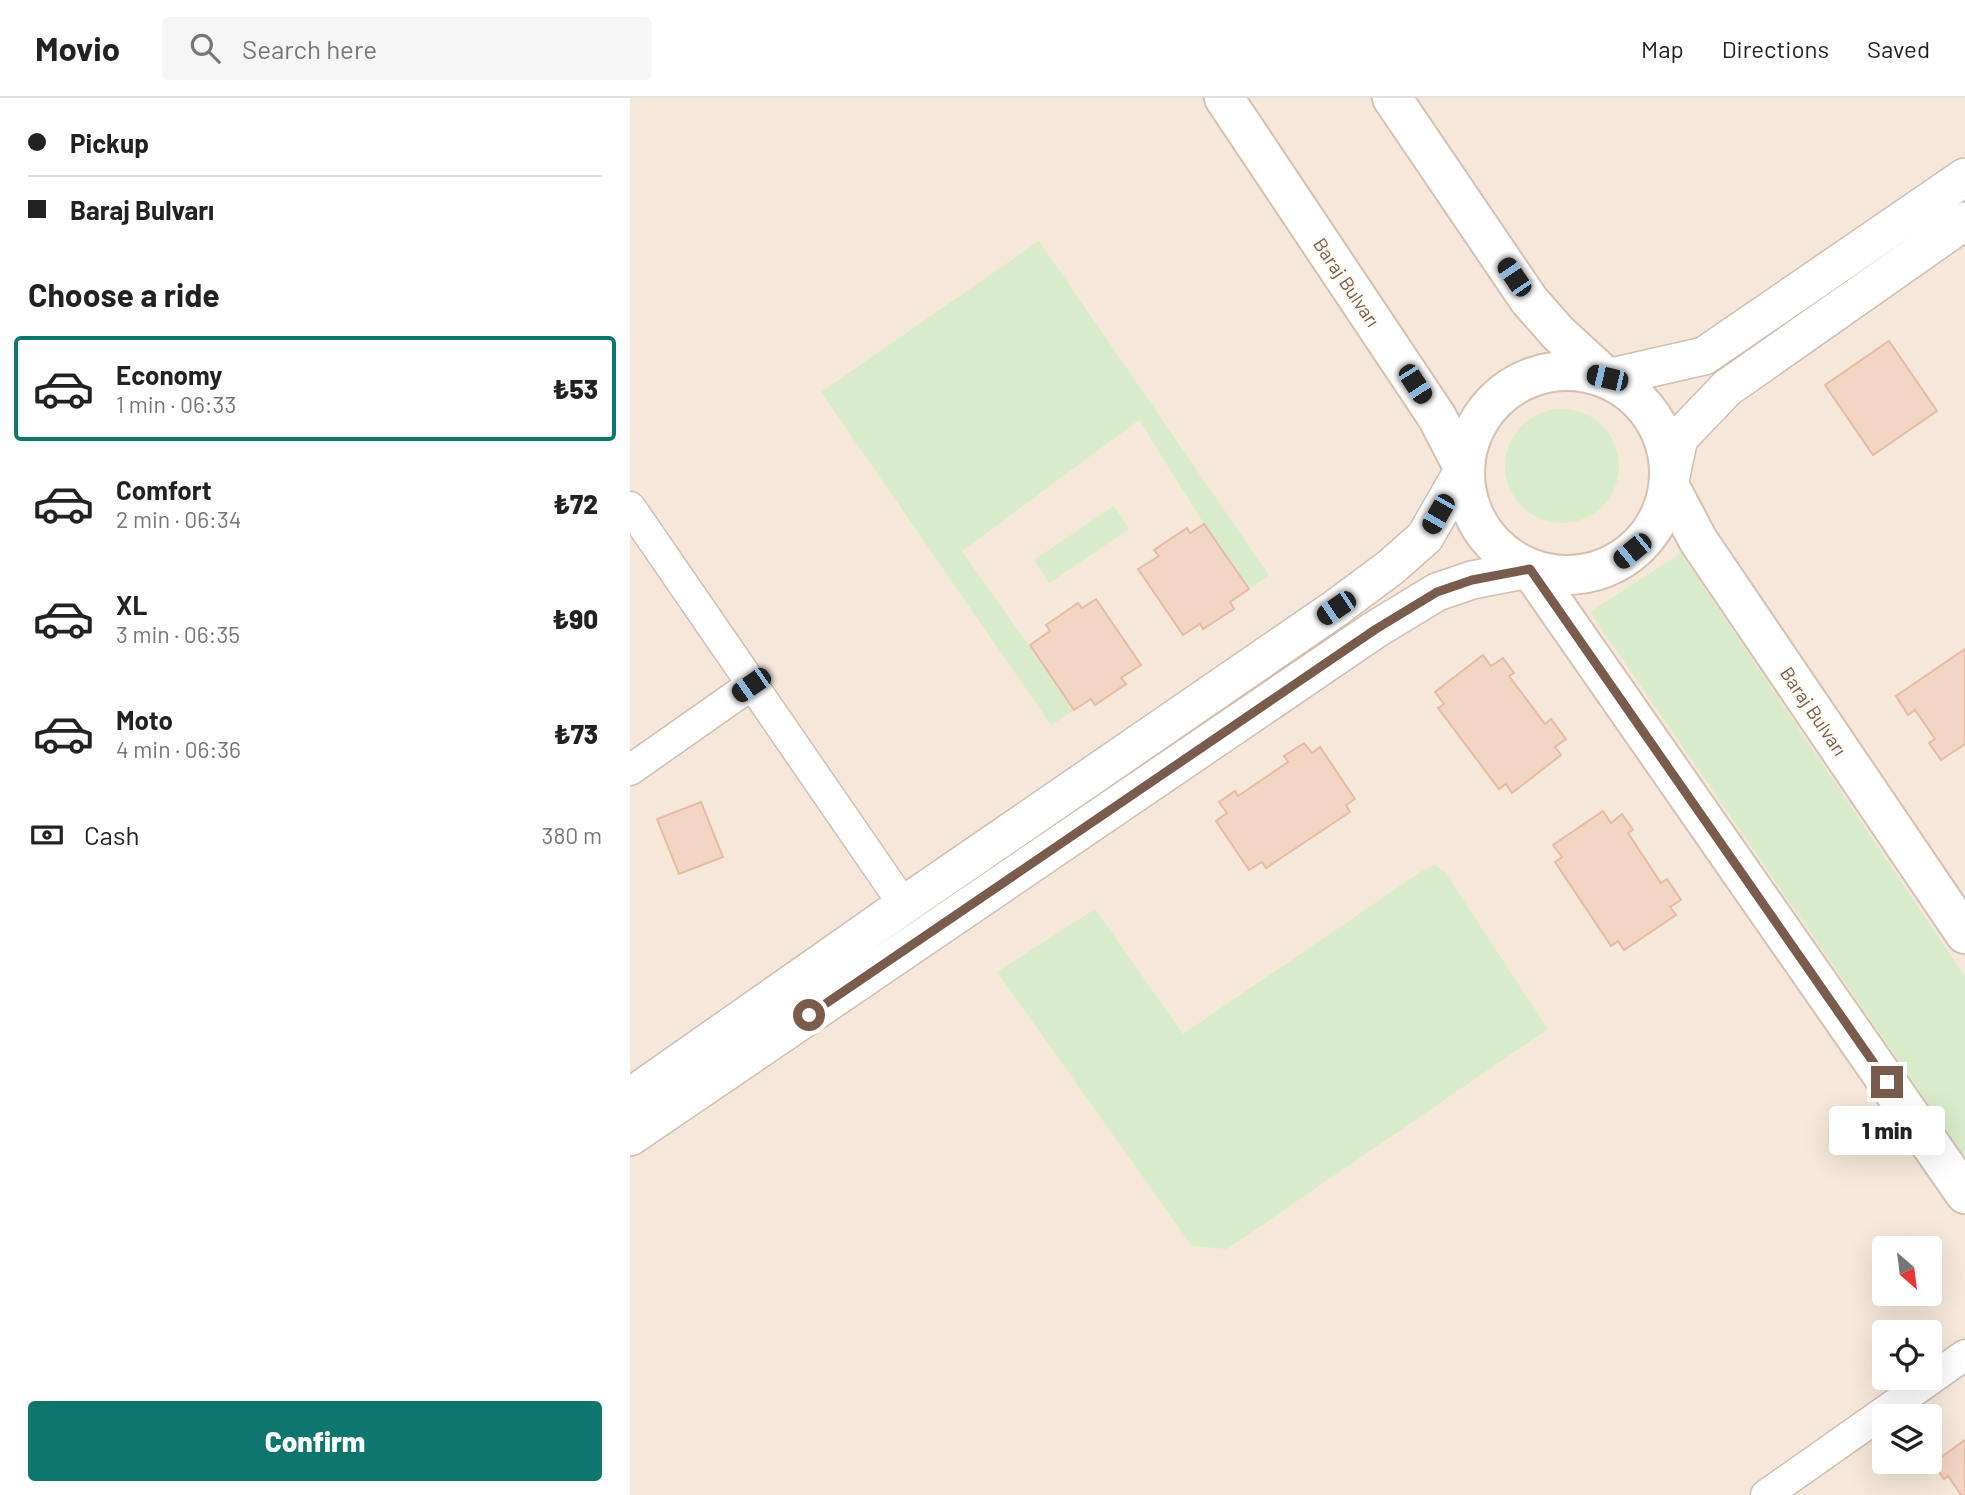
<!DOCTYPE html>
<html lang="en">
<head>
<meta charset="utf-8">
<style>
  body { margin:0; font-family:Barlow,sans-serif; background:#f6f6f6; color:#222; height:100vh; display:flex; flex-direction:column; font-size:26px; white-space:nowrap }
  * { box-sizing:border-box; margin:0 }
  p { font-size:23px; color:#767676 }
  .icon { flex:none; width:38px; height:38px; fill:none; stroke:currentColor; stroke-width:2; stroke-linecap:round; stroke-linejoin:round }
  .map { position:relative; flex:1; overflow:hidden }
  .panel { display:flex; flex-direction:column; background:#fff; width:630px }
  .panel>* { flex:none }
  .top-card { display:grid; align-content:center; height:154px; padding:0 28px; background:#fff }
  .needle { width:46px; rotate:152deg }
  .fabs { position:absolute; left:1242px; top:1138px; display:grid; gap:14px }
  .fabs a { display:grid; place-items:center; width:70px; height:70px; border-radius:7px; background:#fff; box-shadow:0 7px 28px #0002; font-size:35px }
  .end { position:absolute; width:32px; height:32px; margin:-16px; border:9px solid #7a5c4d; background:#fff; box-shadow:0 0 0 4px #fff }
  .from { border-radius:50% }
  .bubble { position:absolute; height:49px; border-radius:7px; background:#fff; box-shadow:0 7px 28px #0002; font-size:23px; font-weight:800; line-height:49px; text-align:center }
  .car { position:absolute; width:21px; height:42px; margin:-21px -10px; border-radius:9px; box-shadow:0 0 5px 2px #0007; background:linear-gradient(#222 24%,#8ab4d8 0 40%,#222 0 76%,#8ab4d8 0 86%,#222 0) }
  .top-card b { display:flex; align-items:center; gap:24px; height:66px; font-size:26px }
  .top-card b+b { border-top:2px solid #e0e0e0 }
  .top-card i { width:18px; height:18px; background:#222 }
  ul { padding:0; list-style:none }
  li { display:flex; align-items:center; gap:21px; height:105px; margin:0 14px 10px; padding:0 14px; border:4px solid transparent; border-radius:7px }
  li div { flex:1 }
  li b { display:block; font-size:26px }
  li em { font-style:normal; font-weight:800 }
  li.current { border-color:#0f766e }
  li>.icon { width:63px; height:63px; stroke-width:1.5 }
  h2 { padding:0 28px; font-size:32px; line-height:84px }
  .pay { display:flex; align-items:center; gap:18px; height:77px; padding:0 28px; font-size:26px }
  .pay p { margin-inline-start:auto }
  .button { display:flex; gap:14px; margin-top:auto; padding:14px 28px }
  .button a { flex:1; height:80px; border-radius:7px; background:#0f766e; color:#fff; font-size:28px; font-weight:800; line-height:80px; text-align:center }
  header { display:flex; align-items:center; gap:42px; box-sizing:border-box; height:98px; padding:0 35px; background:#fff; border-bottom:2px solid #e0e0e0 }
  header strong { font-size:33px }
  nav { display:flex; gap:38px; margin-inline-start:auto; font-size:24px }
  .search { width:490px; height:63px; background:#f6f6f6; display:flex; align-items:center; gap:18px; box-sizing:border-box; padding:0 24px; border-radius:7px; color:#767676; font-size:26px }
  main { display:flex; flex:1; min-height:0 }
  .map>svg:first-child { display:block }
</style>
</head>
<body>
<header>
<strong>Movio</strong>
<div class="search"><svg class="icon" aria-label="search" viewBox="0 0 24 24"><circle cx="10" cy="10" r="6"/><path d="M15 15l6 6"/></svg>Search here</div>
<nav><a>Map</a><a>Directions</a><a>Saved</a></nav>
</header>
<main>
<section class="panel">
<div class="top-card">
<b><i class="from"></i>Pickup</b>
<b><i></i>Baraj Bulvarı</b>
</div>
<h2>Choose a ride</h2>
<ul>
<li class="current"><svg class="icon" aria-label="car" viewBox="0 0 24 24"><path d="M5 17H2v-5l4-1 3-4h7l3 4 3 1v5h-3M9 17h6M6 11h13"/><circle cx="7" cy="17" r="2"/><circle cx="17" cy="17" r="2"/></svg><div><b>Economy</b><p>1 min · 06:33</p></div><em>₺53</em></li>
<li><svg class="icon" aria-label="car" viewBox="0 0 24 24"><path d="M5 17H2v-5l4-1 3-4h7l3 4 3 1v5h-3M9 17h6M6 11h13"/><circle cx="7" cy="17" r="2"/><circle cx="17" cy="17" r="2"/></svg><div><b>Comfort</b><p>2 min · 06:34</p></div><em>₺72</em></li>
<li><svg class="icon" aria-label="car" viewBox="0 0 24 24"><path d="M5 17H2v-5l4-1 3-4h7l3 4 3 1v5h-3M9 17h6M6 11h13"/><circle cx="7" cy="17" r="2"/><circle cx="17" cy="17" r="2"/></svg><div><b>XL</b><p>3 min · 06:35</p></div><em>₺90</em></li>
<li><svg class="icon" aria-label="car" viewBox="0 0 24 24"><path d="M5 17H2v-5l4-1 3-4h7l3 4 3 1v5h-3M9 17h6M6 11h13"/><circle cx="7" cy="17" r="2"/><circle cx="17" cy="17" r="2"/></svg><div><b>Moto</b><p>4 min · 06:36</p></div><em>₺73</em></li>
</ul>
<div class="pay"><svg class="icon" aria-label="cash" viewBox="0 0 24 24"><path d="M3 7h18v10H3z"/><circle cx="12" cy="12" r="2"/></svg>Cash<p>380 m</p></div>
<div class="button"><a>Confirm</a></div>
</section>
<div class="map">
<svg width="1335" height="1397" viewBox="0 0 1335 1397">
  <rect width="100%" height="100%" fill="#fdf6ec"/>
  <path fill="#f5e8da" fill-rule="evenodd" d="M0,0H1335V1397H0ZM1255,1150H1300V1195H1255ZM1255,1234H1300V1279H1255ZM1255,1318H1300V1363H1255Z"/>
  <g fill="#d8ecc9">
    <path d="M409,143L639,477L619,491L574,426L509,322L332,453L444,612L421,627L191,294Z"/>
    <circle cx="932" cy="368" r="57"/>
    <path d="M484,408L499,431L419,485L404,462Z"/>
    <path d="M1051,455L1335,879V1059L960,514Z"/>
    <path d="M805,767L814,773L918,931L597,1151L562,1148L367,874L465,811L553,936L792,773Z"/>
  </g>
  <g fill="#f3d5c3" stroke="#e6bba3" stroke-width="2">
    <path d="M1259,243L1307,313L1243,357L1195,287Z"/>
    <path d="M574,426L619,491L600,504L604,511L573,531L570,526L553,537L508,471L529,458L524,452L557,430L560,435Z"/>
    <path d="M466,501L511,567L491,580L496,586L465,607L461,601L444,612L400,547L420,533L416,527L448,505L452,510Z"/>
    <path d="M1335,551V646L1311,662L1299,645L1305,641L1285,612L1278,617L1266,598Z"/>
    <path d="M853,557L861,568L873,560L884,575L879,578L915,626L921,621L936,641L925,649L931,657L882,695L876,686L869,691L808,610L814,606L805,594Z"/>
    <path d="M674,645L682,655L690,649L725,701L716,707L720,714L636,770L632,764L619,772L586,723L597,715L589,704L605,693L608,698L658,664L654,658Z"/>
    <path d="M71,704L93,759L49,776L27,721Z"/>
    <path d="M973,713L981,725L992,716L1003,732L998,735L1031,785L1037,781L1051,802L1040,809L1046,817L994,852L988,843L981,848L925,764L932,759L923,747Z"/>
    <path d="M1335,1342V1397H1331L1318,1378L1314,1381L1303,1365Z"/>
  </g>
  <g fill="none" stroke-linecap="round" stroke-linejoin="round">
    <defs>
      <g id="minor">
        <path d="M0,409L274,807"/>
        <path d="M0,672L121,587"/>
        <path d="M1136,1397L1335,1257"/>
      </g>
      <g id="tertiary">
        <path d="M977,280L1074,258L1335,79"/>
        <path d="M1039,387L1049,340L1097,290L1335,123"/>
        <path d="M0,999L274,807L706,510L761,469L795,439L834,371"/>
        <path d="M0,1039L746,531L807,494L842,482L900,471"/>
      </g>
      <g id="secondary">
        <path d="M594,0L807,319L834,371"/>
        <path d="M762,0L899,202L928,235L977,280"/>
        <circle cx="937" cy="375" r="102"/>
        <path d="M1039,387L1068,442L1335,836"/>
        <path d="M900,471L1335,1096"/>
      </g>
    </defs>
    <use href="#minor" stroke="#d1beb0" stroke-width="33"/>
    <use href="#tertiary" stroke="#d1beb0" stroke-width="40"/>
    <use href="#secondary" stroke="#d6c0b0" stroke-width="42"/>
    <use href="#minor" stroke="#fff" stroke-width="30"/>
    <use href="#tertiary" stroke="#fff" stroke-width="37"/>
    <use href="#secondary" stroke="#fff" stroke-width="38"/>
  </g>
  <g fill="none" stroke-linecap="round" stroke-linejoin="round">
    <path stroke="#7a5c4d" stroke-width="9" d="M179,917L746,531L807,494L842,482L900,471L1257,984"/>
  </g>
  <g text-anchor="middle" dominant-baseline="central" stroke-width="5" stroke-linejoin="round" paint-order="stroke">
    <g font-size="19" fill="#7a5c4d" stroke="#fffaf3">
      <text transform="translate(717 184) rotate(56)">Baraj Bulvarı</text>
      <text transform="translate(1184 613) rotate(56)">Baraj Bulvarı</text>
    </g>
  </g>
</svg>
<div class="fabs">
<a><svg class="needle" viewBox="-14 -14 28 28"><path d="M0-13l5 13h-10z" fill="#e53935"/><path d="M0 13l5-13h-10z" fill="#767676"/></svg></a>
<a><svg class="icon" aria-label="locate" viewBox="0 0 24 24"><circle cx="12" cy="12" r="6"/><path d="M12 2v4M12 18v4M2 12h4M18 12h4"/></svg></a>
<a><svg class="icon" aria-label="layers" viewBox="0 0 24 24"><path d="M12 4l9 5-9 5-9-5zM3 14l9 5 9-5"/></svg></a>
</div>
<i class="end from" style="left:179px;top:917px"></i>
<i class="end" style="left:1257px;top:984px"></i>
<div class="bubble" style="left:1199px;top:1008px;width:116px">1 min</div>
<i class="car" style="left:884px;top:179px;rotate:326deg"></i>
<i class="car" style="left:977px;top:280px;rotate:283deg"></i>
<i class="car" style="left:785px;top:286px;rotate:147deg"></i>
<i class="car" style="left:808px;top:416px;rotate:210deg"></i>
<i class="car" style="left:1002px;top:453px;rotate:231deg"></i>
<i class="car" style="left:706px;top:510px;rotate:236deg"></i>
<i class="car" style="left:121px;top:587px;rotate:235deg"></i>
</div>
</main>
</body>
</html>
